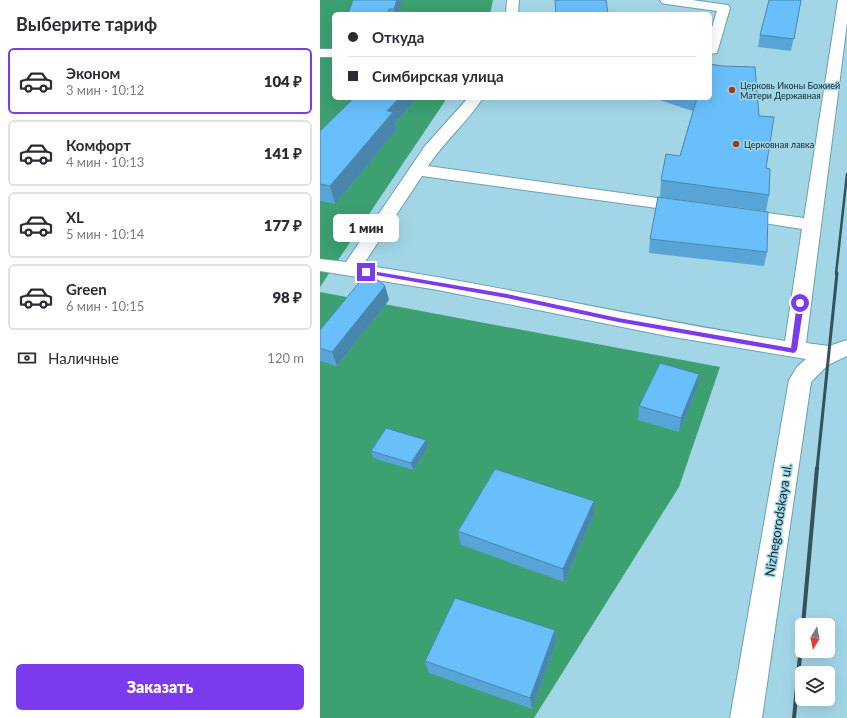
<!DOCTYPE html>
<html lang="ru">
<head>
<meta charset="utf-8">
<style>
  body { margin:0; font-family:Lato,sans-serif; background:#f7f7f7; color:#2b2b33; height:100vh; display:flex; flex-direction:column; font-size:15px; white-space:nowrap }
  * { box-sizing:border-box; margin:0 }
  p { font-size:13px; color:#7c7c81 }
  .icon { flex:none; width:22px; height:22px; fill:none; stroke:currentColor; stroke-width:2; stroke-linecap:round; stroke-linejoin:round }
  .map { position:relative; flex:1; overflow:hidden }
  .drawer { display:flex; flex-direction:column; background:#fff; width:320px }
  .drawer>* { flex:none }
  .top-card { position:absolute; left:12px; top:12px; width:380px; height:88px; border-radius:6px; box-shadow:0 4px 16px #0002; display:grid; align-content:center; height:88px; padding:0 16px; background:#fff }
  .needle { width:26px; rotate:190deg }
  .tools { position:absolute; left:475px; top:618px; display:grid; gap:8px }
  .tools a { display:grid; place-items:center; width:40px; height:40px; border-radius:6px; background:#fff; box-shadow:0 4px 16px #0002; font-size:20px }
  .end { position:absolute; width:18px; height:18px; margin:-9px; border:5px solid #7c3aed; background:#fff; box-shadow:0 0 0 2px #fff }
  .from { border-radius:50% }
  .bubble { position:absolute; height:28px; border-radius:6px; background:#fff; box-shadow:0 4px 16px #0002; font-size:13px; font-weight:800; line-height:28px; text-align:center }
  .top-card b { display:flex; align-items:center; gap:14px; height:38px; font-size:15px }
  .top-card b+b { border-top:1px solid #e1e1e2 }
  .top-card i { width:10px; height:10px; background:#2b2b33 }
  ul { padding:0; list-style:none }
  li { display:flex; align-items:center; gap:12px; height:66px; margin:0 8px 6px; padding:0 8px; border:2px solid #e1e1e2; border-radius:6px }
  li div { flex:1 }
  li b { display:block; font-size:15px }
  li em { font-style:normal; font-weight:800 }
  li.selected { border-color:#7c3aed }
  li>.icon { width:36px; height:36px; stroke-width:1.5 }
  h2 { padding:0 16px; font-size:18px; line-height:48px }
  .pay { display:flex; align-items:center; gap:10px; height:44px; padding:0 16px; font-size:15px }
  .pay p { margin-inline-start:auto }
  .action { display:flex; gap:8px; margin-top:auto; padding:8px 16px }
  .action a { flex:1; height:46px; border-radius:6px; background:#7c3aed; color:#fff; font-size:16px; font-weight:800; line-height:46px; text-align:center }
  main { display:flex; flex:1; min-height:0 }
  .map>svg:first-child { display:block }
</style>
</head>
<body>
<main>
<section class="drawer">
<h2>Выберите тариф</h2>
<ul>
<li class="selected"><svg class="icon" aria-label="car" viewBox="0 0 24 24"><path d="M5 17H2v-5l4-1 3-4h7l3 4 3 1v5h-3M9 17h6M6 11h13"/><circle cx="7" cy="17" r="2"/><circle cx="17" cy="17" r="2"/></svg><div><b>Эконом</b><p>3 мин · 10:12</p></div><em>104 ₽</em></li>
<li><svg class="icon" aria-label="car" viewBox="0 0 24 24"><path d="M5 17H2v-5l4-1 3-4h7l3 4 3 1v5h-3M9 17h6M6 11h13"/><circle cx="7" cy="17" r="2"/><circle cx="17" cy="17" r="2"/></svg><div><b>Комфорт</b><p>4 мин · 10:13</p></div><em>141 ₽</em></li>
<li><svg class="icon" aria-label="car" viewBox="0 0 24 24"><path d="M5 17H2v-5l4-1 3-4h7l3 4 3 1v5h-3M9 17h6M6 11h13"/><circle cx="7" cy="17" r="2"/><circle cx="17" cy="17" r="2"/></svg><div><b>XL</b><p>5 мин · 10:14</p></div><em>177 ₽</em></li>
<li><svg class="icon" aria-label="car" viewBox="0 0 24 24"><path d="M5 17H2v-5l4-1 3-4h7l3 4 3 1v5h-3M9 17h6M6 11h13"/><circle cx="7" cy="17" r="2"/><circle cx="17" cy="17" r="2"/></svg><div><b>Green</b><p>6 мин · 10:15</p></div><em>98 ₽</em></li>
</ul>
<div class="pay"><svg class="icon" aria-label="cash" viewBox="0 0 24 24"><path d="M3 7h18v10H3z"/><circle cx="12" cy="12" r="2"/></svg>Наличные<p>120 m</p></div>
<div class="action"><a>Заказать</a></div>
</section>
<div class="map">
<svg width="527" height="718" viewBox="0 0 527 718">
  <rect width="100%" height="100%" fill="#a2d6e7"/>
  <g fill="#3ca071">
    <path d="M0,0H173L170,14H14V98H127L0,287Z"/>
    <path d="M0,292L400,367L359,487L214,718H0Z"/>
  </g>
  <g fill="none" stroke-linecap="round" stroke-linejoin="round">
    <defs>
      <g id="minor">
        <path d="M187,0H199L198,14H186Z"/>
        <path d="M340,0H372L408,5L410,8L397,53L390,54V34L397,11L346,4L342,3Z"/>
        <path d="M518,0H527V23L486,343L509,346L527,340V356L508,365L491,382L442,718H410L469,380L477,367L486,359L347,336L118,290L0,271V259L26,262L105,146L148,98H163C147,122 124,142 108,166L366,202L372,203L375,207L372,211L366,212L102,176L43,265C185,286 323,319 465,341L482,229L418,219L412,218L409,214L412,210L418,209L484,218Z"/>
        <rect x="0" y="49" width="14" height="8"/>
      </g>
    </defs>
    <use href="#minor" stroke="#6c9fae" stroke-width="2"/>
    <use href="#minor" fill="#fff" fill-rule="evenodd"/>
    <path stroke="#35515a" stroke-width="2.5" d="M516,274L527,174"/>
    <path stroke="#35515a" stroke-width="3" d="M497,469L517,273"/>
    <g stroke="#35515a" stroke-width="4">
      <path d="M483,625L497,468"/>
      <path d="M474,718L482,635"/>
    </g>
  </g>
  <g fill="#59a4d6">
    <path d="M82,0L78,14H28Z"/>
    <path d="M481,0L471,51L438,47L440,35Z"/>
    <path d="M34,98H97L75,123L77,129L15,204L0,201V131Z"/>
    <path d="M333,98H390L439,116L449,195L446,211L340,197L341,180L360,156L373,111Z"/>
    <path d="M330,239L447,252L444,266L329,253Z"/>
    <path d="M65,286L69,300L17,366L0,361V330Z"/>
    <path d="M377,388L359,432L318,420L319,406Z"/>
    <path d="M106,440L108,447L93,470L53,458L51,451Z"/>
    <path d="M274,514L244,582L141,545L138,531Z"/>
    <path d="M235,630L236,642L212,709L109,673L105,661Z"/>
  </g>
  <g fill="#4986ae">
    <path d="M77,0H82L78,14H75L74,9Z"/>
    <path d="M79,98H97L75,123L77,129L15,204L10,186L67,111Z"/>
    <path d="M65,286L69,300L17,366L12,352Z"/>
    <path d="M379,374L377,388L359,432L361,418Z"/>
    <path d="M106,440L108,447L93,470L91,463Z"/>
    <path d="M274,501V514L244,582L243,569Z"/>
    <path d="M235,630L236,642L212,709L210,698Z"/>
  </g>
  <g fill="#68bff9" stroke="#4986ae">
    <path d="M33,0H77L74,9H69L68,14H28Z"/>
    <path d="M235,0H286L288,14H236Z"/>
    <path d="M449,0H481L474,39L440,35Z"/>
    <path d="M390,64L402,66L435,67L439,116L454,117L446,168L450,169L449,195L341,180L346,154L360,156L377,98H390Z"/>
    <path d="M34,98H79L67,111L73,112L10,186L0,184V131Z"/>
    <path d="M338,197L448,212L447,252L330,239Z"/>
    <path d="M48,272L65,286L12,352L0,348V330Z"/>
    <path d="M340,363L379,374L361,418L319,406Z"/>
    <path d="M66,428L106,440L91,463L51,451Z"/>
    <path d="M175,469L274,501L243,569L138,531Z"/>
    <path d="M135,598L235,630L210,698L105,661Z"/>
  </g>
  <path fill="#7c3aed" d="M46,270L187,294L298,318L471,348L477,303L480,301L484,303L477,350L474,353L298,322L187,298L44,273L43,272Z"/>
  <g fill="#a13b11" stroke="#a2d6e7" stroke-width="1.5">
    <circle cx="412" cy="90" r="4"/>
    <circle cx="416" cy="144" r="4"/>
  </g>
  <g text-anchor="middle" dominant-baseline="central" stroke-width="3" stroke-linejoin="round" paint-order="stroke">
    <g font-size="9" fill="#11262c" stroke="#a2d6e7" text-anchor="start">
      <text x="420" y="85">Церковь Иконы Божией<tspan x="420" dy="10">Матери Державная</tspan></text>
      <text x="424" y="144">Церковная лавка</text>
    </g>
    <g font-size="13" fill="#11262c" stroke="#a2d6e7">
      <text transform="translate(458 520) rotate(-81)">Nizhegorodskaya ul.</text>
    </g>
  </g>
</svg>
<div class="tools">
<a><svg class="needle" viewBox="-14 -14 28 28"><path d="M0-13l5 13h-10z" fill="#e53935"/><path d="M0 13l5-13h-10z" fill="#7c7c81"/></svg></a>
<a><svg class="icon" aria-label="layers" viewBox="0 0 24 24"><path d="M12 4l9 5-9 5-9-5zM3 14l9 5 9-5"/></svg></a>
</div>
<i class="end from" style="left:480px;top:303px"></i>
<i class="end" style="left:46px;top:272px"></i>
<div class="bubble" style="left:13px;top:214px;width:66px">1 мин</div>
<div class="top-card">
<b><i class="from"></i>Откуда</b>
<b><i></i>Симбирская улица</b>
</div>
</div>
</main>
</body>
</html>
